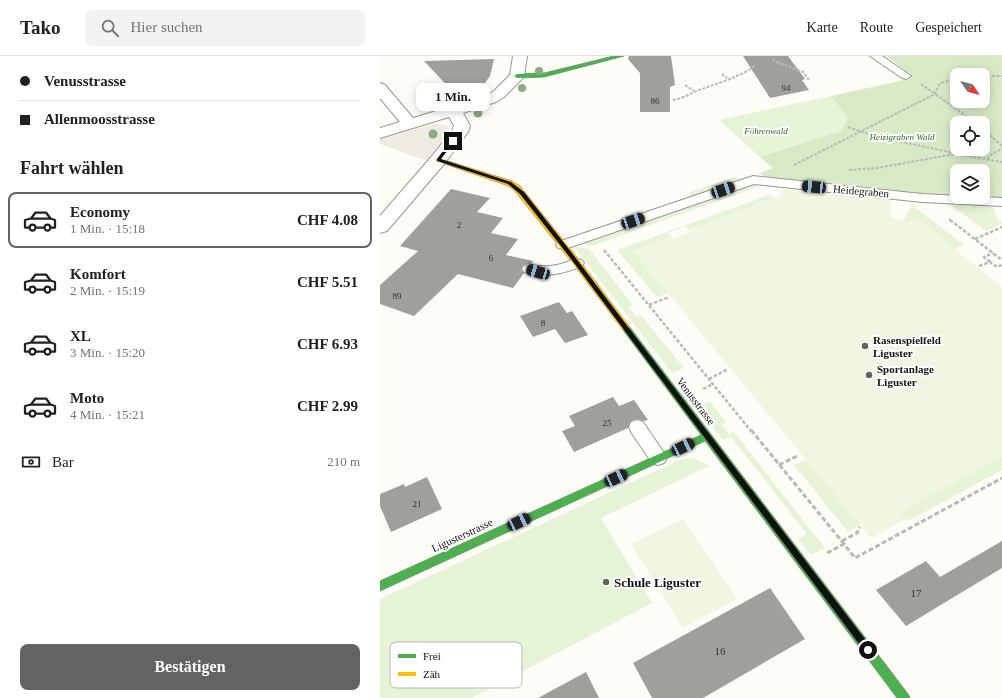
<!DOCTYPE html>
<html lang="de">
<head>
<meta charset="utf-8">
<style>
  body { margin:0; font-family:"Times New Roman",serif; background:#f2f2f2; color:#202124; height:100vh; display:flex; flex-direction:column; font-size:15px; white-space:nowrap }
  * { box-sizing:border-box; margin:0 }
  p { font-size:13px; color:#757577 }
  .icon { flex:none; width:22px; height:22px; fill:none; stroke:currentColor; stroke-width:2; stroke-linecap:round; stroke-linejoin:round }
  .map { position:relative; flex:1; overflow:hidden }
  .details { display:flex; flex-direction:column; background:#fff; width:380px }
  .details>* { flex:none }
  .banner { display:grid; align-content:center; height:88px; padding:0 20px; background:#fff }
  .needle { width:26px; rotate:125deg }
  .buttons { position:absolute; left:570px; top:12px; display:grid; gap:8px }
  .buttons a { display:grid; place-items:center; width:40px; height:40px; border-radius:8px; background:#fff; box-shadow:0 2px 10px #0003; font-size:20px }
  .end { position:absolute; width:18px; height:18px; margin:-9px; border:5px solid #111; background:#fff; box-shadow:0 0 0 2px #fff }
  .from { border-radius:50% }
  .bubble { position:absolute; height:28px; border-radius:8px; background:#fff; box-shadow:0 2px 10px #0003; font-size:13px; font-weight:800; line-height:28px; text-align:center }
  .car { position:absolute; width:12px; height:24px; margin:-12px -6px; border-radius:5px; box-shadow:0 0 3px 1px #0007; background:linear-gradient(#222 24%,#8ab4d8 0 40%,#222 0 76%,#8ab4d8 0 86%,#222 0) }
  .banner b { display:flex; align-items:center; gap:14px; height:38px; font-size:15px }
  .banner b+b { border-top:1px solid #e0e0e0 }
  .banner i { width:10px; height:10px; background:#202124 }
  ul { padding:0; list-style:none }
  li { display:flex; align-items:center; gap:12px; height:56px; margin:0 8px 6px; padding:0 12px; border:2px solid transparent; border-radius:8px }
  li div { flex:1 }
  li b { display:block; font-size:15px }
  li em { font-style:normal; font-weight:800 }
  li.active { border-color:#646362 }
  li>.icon { width:36px; height:36px; stroke-width:1.5 }
  h2 { padding:0 20px; font-size:18px; line-height:48px }
  .pay { display:flex; align-items:center; gap:10px; height:44px; padding:0 20px; font-size:15px }
  .pay p { margin-inline-start:auto }
  .button { display:flex; gap:8px; margin-top:auto; padding:8px 20px }
  .button a { flex:1; height:46px; border-radius:8px; background:#646362; color:#fff; font-size:16px; font-weight:800; line-height:46px; text-align:center }
  header { display:flex; align-items:center; gap:24px; box-sizing:border-box; height:56px; padding:0 20px; background:#fff; border-bottom:1px solid #e0e0e0 }
  header strong { font-size:19px }
  nav { display:flex; gap:22px; margin-inline-start:auto; font-size:14px }
  .search { width:280px; height:36px; background:#f2f2f2; display:flex; align-items:center; gap:10px; box-sizing:border-box; padding:0 14px; border-radius:8px; color:#757577; font-size:15px }
  main { display:flex; flex:1; min-height:0 }
  .map>svg:first-child { display:block }
</style>
</head>
<body>
<header>
<strong>Tako</strong>
<div class="search"><svg class="icon" aria-label="search" viewBox="0 0 24 24"><circle cx="10" cy="10" r="6"/><path d="M15 15l6 6"/></svg>Hier suchen</div>
<nav><a>Karte</a><a>Route</a><a>Gespeichert</a></nav>
</header>
<main>
<section class="details">
<div class="banner">
<b><i class="from"></i>Venusstrasse</b>
<b><i></i>Allenmoosstrasse</b>
</div>
<h2>Fahrt wählen</h2>
<ul>
<li class="active"><svg class="icon" aria-label="car" viewBox="0 0 24 24"><path d="M5 17H2v-5l4-1 3-4h7l3 4 3 1v5h-3M9 17h6M6 11h13"/><circle cx="7" cy="17" r="2"/><circle cx="17" cy="17" r="2"/></svg><div><b>Economy</b><p>1 Min. · 15:18</p></div><em>CHF 4.08</em></li>
<li><svg class="icon" aria-label="car" viewBox="0 0 24 24"><path d="M5 17H2v-5l4-1 3-4h7l3 4 3 1v5h-3M9 17h6M6 11h13"/><circle cx="7" cy="17" r="2"/><circle cx="17" cy="17" r="2"/></svg><div><b>Komfort</b><p>2 Min. · 15:19</p></div><em>CHF 5.51</em></li>
<li><svg class="icon" aria-label="car" viewBox="0 0 24 24"><path d="M5 17H2v-5l4-1 3-4h7l3 4 3 1v5h-3M9 17h6M6 11h13"/><circle cx="7" cy="17" r="2"/><circle cx="17" cy="17" r="2"/></svg><div><b>XL</b><p>3 Min. · 15:20</p></div><em>CHF 6.93</em></li>
<li><svg class="icon" aria-label="car" viewBox="0 0 24 24"><path d="M5 17H2v-5l4-1 3-4h7l3 4 3 1v5h-3M9 17h6M6 11h13"/><circle cx="7" cy="17" r="2"/><circle cx="17" cy="17" r="2"/></svg><div><b>Moto</b><p>4 Min. · 15:21</p></div><em>CHF 2.99</em></li>
</ul>
<div class="pay"><svg class="icon" aria-label="cash" viewBox="0 0 24 24"><path d="M3 7h18v10H3z"/><circle cx="12" cy="12" r="2"/></svg>Bar<p>210 m</p></div>
<div class="button"><a>Bestätigen</a></div>
</section>
<div class="map">
<svg width="622" height="642" viewBox="0 0 622 642">
  <rect width="100%" height="100%" fill="#fdfcf7"/>
  <g fill="#e7f3d7">
    <path d="M451,40L468,62L461,75L380,101L339,64Z"/>
    <path d="M354,121L361,123L311,141L308,137Z"/>
    <path d="M366,129L380,130L212,190L200,187Z"/>
    <path d="M389,139L393,142L309,174L306,170L288,177L292,181L253,195L288,237L277,241L237,194Z"/>
    <path d="M569,148L613,150L616,160L622,166V168L606,175Z"/>
    <path d="M532,150L535,151L584,189L574,193L537,163L526,167L523,165Z"/>
    <path d="M198,191L209,193L253,249L249,251L256,261L261,259L304,312L292,317L195,192Z"/>
    <path d="M330,345L346,366L342,369L349,378L354,376L445,492L431,499L418,483L427,478L351,381L343,384L316,350Z"/>
    <path d="M622,401V414L528,465L519,456Z"/>
    <path d="M305,402L316,403L329,410L221,462L272,547L92,642H0V543L295,406Z"/>
    <path d="M426,404L481,469L468,476L414,409Z"/>
  </g>
  <path fill="#d8eac5" fill-rule="evenodd" d="M507,0H622V143L592,141H603V115H577V140L525,137L385,122L380,117L393,112L380,101L461,75L468,62L451,40L520,25L532,20ZM577,19H603V45H577ZM577,67H603V93H577Z"/>
  <g fill="#f0f6e1">
    <path d="M403,134L512,141L509,160L526,167L537,163L622,231V401L520,456L526,463L491,482L253,195L292,181V183L310,176L309,174L402,139L399,136Z"/>
    <path d="M303,463L357,543L303,572L251,488Z"/>
  </g>
  <path fill="#edebe2" d="M58,67L70,71L71,76L47,105L0,88V83Z"/>
  <g fill="#a19f9c">
    <path d="M249,0H291L295,29L290,31V56H260V17L248,3Z"/>
    <path d="M363,0H408L425,23L422,24L429,34L390,42Z"/>
    <path d="M114,3L110,20L102,31L74,37L44,5Z"/>
    <path d="M71,133L110,142L97,156L123,162L111,177L138,183L126,199L153,205L151,208L143,209L141,214L144,217L133,232L78,218L34,260L0,248V229L38,195L20,190Z"/>
    <path d="M179,246L187,257L192,255L208,279L185,287L175,273L153,281L140,260Z"/>
    <path d="M233,341L239,350L254,344L268,364L264,365L257,363L251,365L248,372L194,396L182,375L195,370L189,360Z"/>
    <path d="M47,421L62,453L11,476L0,450V438L24,428L25,431Z"/>
    <path d="M622,485V512L526,570L496,534L546,505L560,521Z"/>
    <path d="M390,532L425,583L323,642H272L253,607Z"/>
    <path d="M206,616L219,642H158Z"/>
  </g>
  <g fill="none" stroke-linecap="round" stroke-linejoin="round">
    <defs>
      <g id="lane">
        <path d="M490,0H502L531,20L526,23L522,22Z"/>
        <path d="M373,120L542,138L622,142V150L542,146L374,128L188,192L183,193L178,192L176,189L178,186Z"/>
        <path d="M197,203L202,204L204,207L202,210C182,218 165,222 144,216L142,213L144,210C152,208 161,211 169,210C179,210 188,205 197,203Z"/>
        <path d="M257,364L263,366L284,397L287,402L284,407L278,409L272,407L251,376L249,371L251,366Z"/>
      </g>
      <path id="street" d="M133,0H147L144,20L142,23L124,41L116,46L83,57L90,70L88,76L64,108L7,175L0,177V160L52,100L72,75L74,70L69,61L0,82V72L20,66L0,42V27L5,29L33,62L106,40L114,35L130,19Z"/>
      <g id="fast">
        <path d="M234,0H244L164,21L137,22L134,20L137,18L164,17Z"/>
        <path d="M246,269L249,270L528,638L530,642H517L325,385L0,535V525L321,379L243,274L242,272Z"/>
      </g>
      <path id="slow" d="M58,102L132,125L140,130L200,205L249,270L250,272L249,274H243L194,209L134,134L126,129L56,105L55,104Z"/>
    </defs>
    <use href="#lane" stroke="#979795" stroke-width="2"/>
    <use href="#street" stroke="#979795" stroke-width="2"/>
    <use href="#fast" stroke="#8e8d8b" stroke-width="1"/>
    <use href="#slow" stroke="#8e8d8b" stroke-width="1"/>
    <g stroke="#b9b9b8" stroke-width="2" stroke-dasharray="3 1.5" stroke-linecap="butt">
      <path d="M393,3L394,5L423,16L429,24"/>
      <path d="M342,18L347,22"/>
      <path d="M603,20H622"/>
      <path d="M541,28L596,67"/>
      <path d="M305,29L314,35"/>
      <path d="M293,44C303,43 312,36 322,33C340,26 361,21 376,9"/>
      <path d="M468,71L494,80L574,97"/>
      <path d="M603,73L622,90"/>
      <path d="M607,103L613,97L622,93"/>
      <path d="M414,109L555,38L560,27L577,23"/>
      <path d="M469,114L497,112L575,98L622,106"/>
      <path d="M569,163L571,165"/>
    </g>
    <g stroke="#b9b9b8" stroke-width="2.5" stroke-dasharray="3.5 2" stroke-linecap="butt">
      <path d="M570,164L622,204"/>
      <path d="M595,183L622,171"/>
      <path d="M224,194L371,375"/>
      <path d="M610,206L604,201L613,197"/>
      <path d="M599,210L610,206L617,211L622,209"/>
      <path d="M269,249L289,241"/>
      <path d="M329,323L348,313"/>
      <path d="M323,333L333,328"/>
    </g>
    <g stroke="#b9b9b8" stroke-width="3" stroke-dasharray="5 2.5" stroke-linecap="butt">
      <path d="M371,374L464,488"/>
      <path d="M399,409L419,399"/>
      <path d="M462,485L477,477L480,471"/>
      <path d="M447,497L464,488L475,502L622,422"/>
    </g>
    <use href="#lane" fill="#fffffe" fill-rule="evenodd"/>
    <use href="#street" fill="#fffffe" fill-rule="evenodd"/>
    <use href="#fast" fill="#4caf50" fill-rule="evenodd"/>
    <use href="#slow" fill="#ffc107" fill-rule="evenodd"/>
  </g>
  <g fill="#8cac80">
    <circle cx="159" cy="15" r="4"/>
    <circle cx="142" cy="32" r="4"/>
    <circle cx="98" cy="57" r="4.5"/>
    <circle cx="53" cy="78" r="4.5"/>
  </g>
  <path fill="#111" d="M71,84L75,85L61,103L131,126L144,136L192,197L491,591L492,594L491,596H485L188,199L140,138L128,128L57,105V103Z"/>
  <g fill="#646362" stroke="#fff" stroke-width="1.5">
    <circle cx="485" cy="290" r="4"/>
    <circle cx="489" cy="319" r="4"/>
    <circle cx="226" cy="526" r="4"/>
  </g>
  <g text-anchor="middle" dominant-baseline="central" stroke-width="4" stroke-linejoin="round" paint-order="stroke">
    <g font-size="9" fill="#353434">
      <text x="406" y="32">94</text>
      <text x="275" y="45">86</text>
      <text x="79" y="169">2</text>
      <text x="111" y="202">6</text>
      <text x="17" y="240">89</text>
      <text x="163" y="267">8</text>
      <text x="227" y="367">25</text>
      <text x="37" y="448">21</text>
    </g>
    <g font-size="9" font-style="italic" fill="#2f6b1f" stroke="#fff">
      <text x="386" y="75">Föhrenwald</text>
      <text x="522" y="81">Heizigraben Wald</text>
    </g>
    <g font-size="11" fill="#111" stroke="#fff">
      <text transform="translate(481 135) rotate(5)">Heidegraben</text>
      <text transform="translate(316 345) rotate(53)">Venusstrasse</text>
      <text transform="translate(82 479) rotate(-25)">Ligusterstrasse</text>
    </g>
    <g font-size="11" font-weight="bold" fill="#111" stroke="#fff" text-anchor="start">
      <text x="493" y="284">Rasenspielfeld<tspan x="493" dy="13">Liguster</tspan></text>
      <text x="497" y="313">Sportanlage<tspan x="497" dy="13">Liguster</tspan></text>
    </g>
    <g font-size="11" fill="#353434">
      <text x="536" y="537">17</text>
      <text x="340" y="595">16</text>
    </g>
    <g font-size="13" font-weight="bold" fill="#111" stroke="#fff" text-anchor="start">
      <text x="234" y="526">Schule Liguster</text>
    </g>
  </g>
  <rect x="10" y="586" width="132" height="46" rx="6" fill="#fff" stroke="#b8b8b8" stroke-width="1"/>
  <rect x="18" y="598" width="18" height="4" fill="#4caf50"/>
  <rect x="18" y="616" width="18" height="4" fill="#ffc107"/>
  <g font-size="11" fill="#111">
    <text x="43" y="604">Frei</text>
    <text x="43" y="622">Zäh</text>
  </g>
</svg>
<div class="buttons">
<a><svg class="needle" viewBox="-14 -14 28 28"><path d="M0-13l5 13h-10z" fill="#e53935"/><path d="M0 13l5-13h-10z" fill="#757577"/></svg></a>
<a><svg class="icon" aria-label="locate" viewBox="0 0 24 24"><circle cx="12" cy="12" r="6"/><path d="M12 2v4M12 18v4M2 12h4M18 12h4"/></svg></a>
<a><svg class="icon" aria-label="layers" viewBox="0 0 24 24"><path d="M12 4l9 5-9 5-9-5zM3 14l9 5 9-5"/></svg></a>
</div>
<i class="end from" style="left:488px;top:594px"></i>
<i class="end" style="left:73px;top:85px"></i>
<div class="bubble" style="left:36px;top:27px;width:74px">1 Min.</div>
<i class="car" style="left:434px;top:131px;rotate:275deg"></i>
<i class="car" style="left:343px;top:134px;rotate:71deg"></i>
<i class="car" style="left:253px;top:165px;rotate:71deg"></i>
<i class="car" style="left:158px;top:216px;rotate:286deg"></i>
<i class="car" style="left:303px;top:391px;rotate:65deg"></i>
<i class="car" style="left:236px;top:422px;rotate:65deg"></i>
<i class="car" style="left:139px;top:466px;rotate:65deg"></i>
</div>
</main>
</body>
</html>
